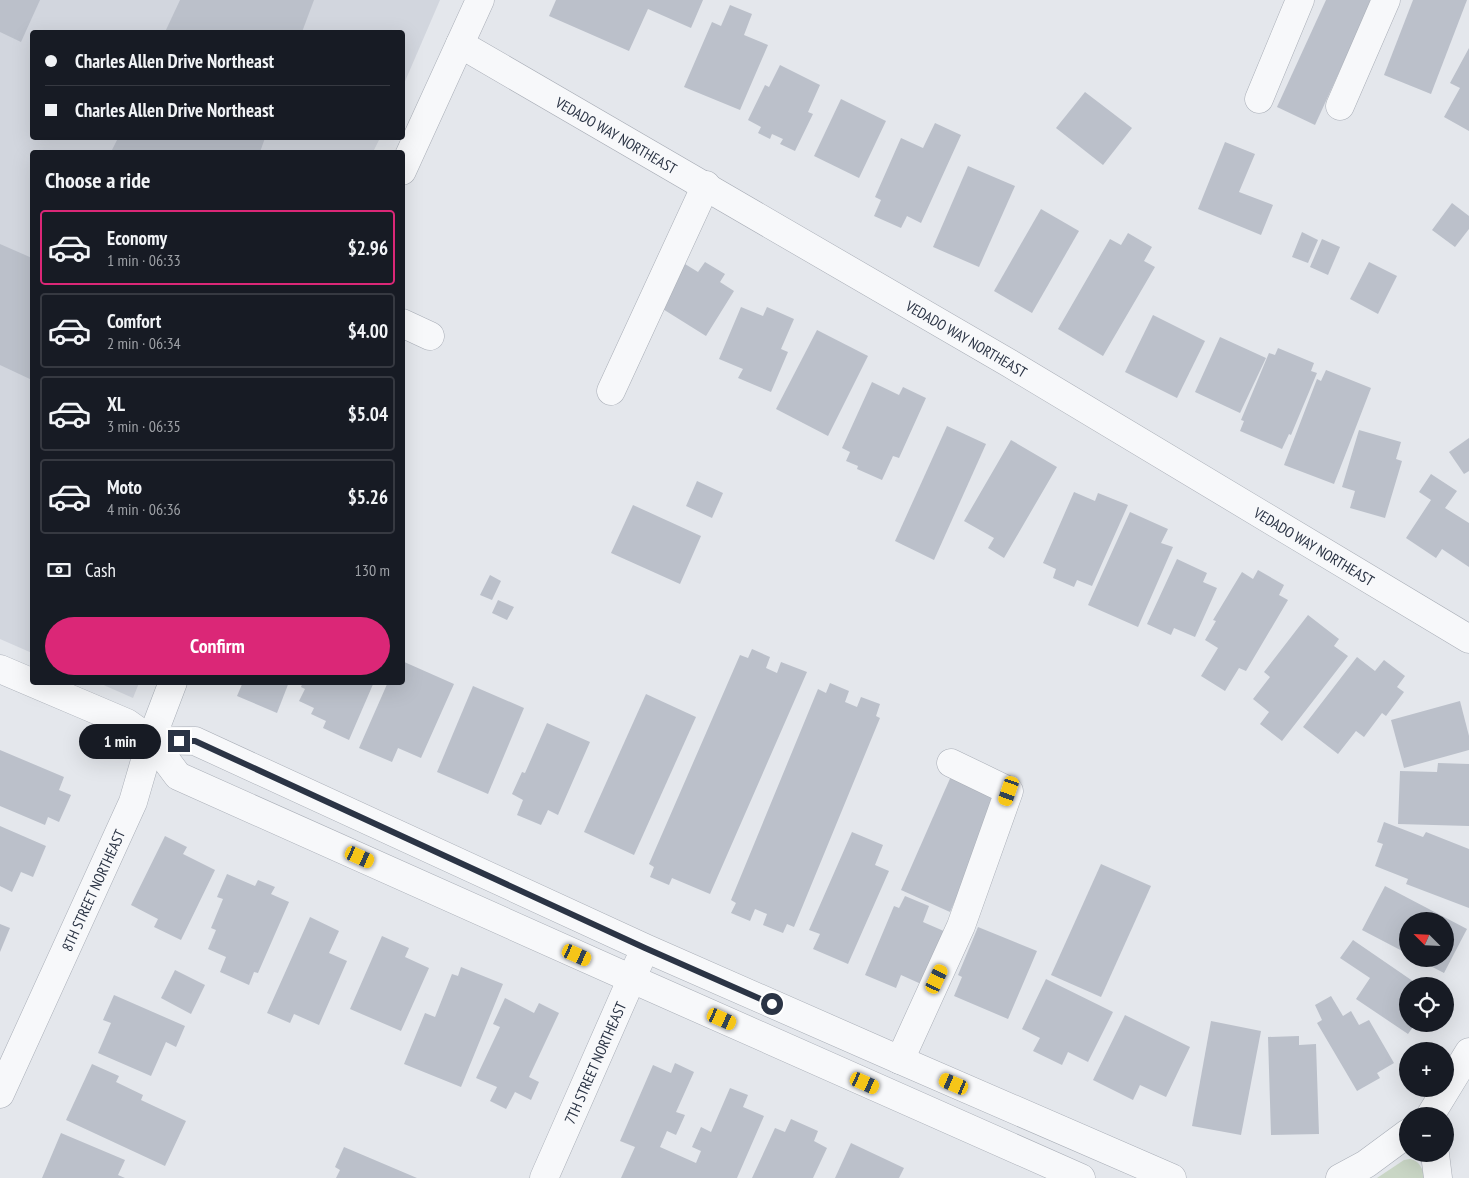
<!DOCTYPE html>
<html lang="en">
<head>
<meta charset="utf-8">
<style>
  body { margin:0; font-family:"PT Sans Narrow",sans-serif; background:#20242c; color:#f1f3f6; height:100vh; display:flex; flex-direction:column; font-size:19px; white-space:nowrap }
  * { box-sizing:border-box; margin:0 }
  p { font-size:16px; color:#9ea1a6 }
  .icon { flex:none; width:28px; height:28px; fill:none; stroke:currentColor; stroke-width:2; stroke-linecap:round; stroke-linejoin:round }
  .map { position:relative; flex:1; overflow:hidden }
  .details { position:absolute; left:30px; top:150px; width:375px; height:535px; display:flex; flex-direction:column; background:#171b24; border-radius:5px; box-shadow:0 5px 20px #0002 }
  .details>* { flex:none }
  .hud { position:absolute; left:30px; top:30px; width:375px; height:110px; border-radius:5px; box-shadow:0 5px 20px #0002; display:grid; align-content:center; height:110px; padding:0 15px; background:#171b24 }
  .needle { width:32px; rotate:294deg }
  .fabs { position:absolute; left:1399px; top:912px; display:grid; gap:10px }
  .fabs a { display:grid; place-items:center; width:55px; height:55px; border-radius:50%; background:#171b24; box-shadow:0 5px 20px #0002; font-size:25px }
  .end { position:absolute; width:22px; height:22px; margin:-11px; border:6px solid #2b3445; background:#fff; box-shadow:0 0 0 2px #fff }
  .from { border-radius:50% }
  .bubble { position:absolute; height:35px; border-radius:18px; background:#171b24; box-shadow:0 5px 20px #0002; font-size:16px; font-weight:600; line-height:35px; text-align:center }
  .car { position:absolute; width:15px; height:30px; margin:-15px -8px; border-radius:6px; box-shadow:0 0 4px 1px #0007; background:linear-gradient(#f5c518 24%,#345 0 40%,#f5c518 0 76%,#345 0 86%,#f5c518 0) }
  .hud b { display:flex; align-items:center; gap:18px; height:48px; font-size:19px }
  .hud b+b { border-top:1px solid #363941 }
  .hud i { width:12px; height:12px; background:#f1f3f6 }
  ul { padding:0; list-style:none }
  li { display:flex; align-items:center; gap:15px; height:75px; margin:0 10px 8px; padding:0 5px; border:2px solid #363941; border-radius:5px }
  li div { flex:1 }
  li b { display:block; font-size:19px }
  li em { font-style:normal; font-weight:600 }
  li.selected { border-color:#db2777 }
  li>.icon { width:45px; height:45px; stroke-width:1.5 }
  h2 { padding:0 15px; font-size:22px; line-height:60px }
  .pay { display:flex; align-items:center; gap:12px; height:55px; padding:0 15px; font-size:19px }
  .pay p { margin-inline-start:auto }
  .action { display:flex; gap:10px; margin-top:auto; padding:10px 15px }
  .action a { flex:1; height:58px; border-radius:30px; background:#db2777; color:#fff; font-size:20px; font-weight:600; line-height:58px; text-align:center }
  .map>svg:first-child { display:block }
</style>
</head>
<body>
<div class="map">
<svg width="1469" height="1178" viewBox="0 0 1469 1178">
  <rect width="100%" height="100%" fill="#e4e7ec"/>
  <g fill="#d2d6de">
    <path d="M0,0H440L403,86L402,32H32V138H380L373,152H32V653L0,639Z"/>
    <path d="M99,683H139L133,698Z"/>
  </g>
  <path fill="#c9d6c5" d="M1410,1159C1420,1161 1423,1169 1424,1178H1377L1404,1160Z"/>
  <g fill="#bbc0ca">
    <path d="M0,0H40L21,42L0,32Z"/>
    <path d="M180,0H314L302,32H165Z"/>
    <path d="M556,0H703L691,28L648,9L629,51L549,16Z"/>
    <path d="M1326,0H1372L1315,125L1277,107Z"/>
    <path d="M1413,0H1467L1431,94L1384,75Z"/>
    <path d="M730,5L752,14L744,35L768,45L740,110L684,87L712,22L721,26Z"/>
    <path d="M1469,48V131L1444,117L1460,88L1450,83Z"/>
    <path d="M780,65L820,85L808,112L813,114L795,151L780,144L783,139L772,134L770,139L758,133L761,127L748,120L765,85L769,87Z"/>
    <path d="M1085,92L1132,128L1103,165L1056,128Z"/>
    <path d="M841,99L886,121L859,178L814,156Z"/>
    <path d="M935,123L961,135L921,223L907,216L901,228L874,216L881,200L875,197L901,138L923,148Z"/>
    <path d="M118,138H265L260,152H111Z"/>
    <path d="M1225,142L1255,154L1239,192L1273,205L1261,235L1198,209Z"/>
    <path d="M968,166L1015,186L979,267L933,247Z"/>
    <path d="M1452,203L1469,216V229L1455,247L1432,230Z"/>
    <path d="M1041,209L1079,231L1032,313L994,291Z"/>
    <path d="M1302,232L1318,240L1308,263L1292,257Z"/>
    <path d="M1128,233L1152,247L1144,261L1155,267L1103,356L1058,329L1110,239L1121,245Z"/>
    <path d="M1322,239L1340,247L1328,275L1310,267Z"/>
    <path d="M0,244L32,258V380L0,365Z"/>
    <path d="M705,262L725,274L720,282L734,291L706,336L658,306L685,264L698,272Z"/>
    <path d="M1369,262L1397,276L1378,314L1350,299Z"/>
    <path d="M741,307L763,316L767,307L794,319L781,349L788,352L771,392L738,378L743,369L719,359Z"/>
    <path d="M1153,315L1205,341L1177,398L1125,372Z"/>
    <path d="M817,330L868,356L828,436L776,409Z"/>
    <path d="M1220,337L1266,358L1240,413L1195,392Z"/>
    <path d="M1278,348L1314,363L1311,371L1317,373L1291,435L1289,434L1282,449L1240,431L1244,421L1241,420L1269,353L1275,355Z"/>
    <path d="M1326,370L1371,388L1334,484L1284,465L1317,379L1321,381Z"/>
    <path d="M872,382L899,395L903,387L926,398L899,458L893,456L882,480L857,469L858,466L846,461L850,452L842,448Z"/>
    <path d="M947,426L986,444L934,560L895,541Z"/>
    <path d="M1359,430L1401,442L1396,459L1402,461L1385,518L1350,508L1355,491L1342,487Z"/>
    <path d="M1469,438V471L1464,474L1449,452Z"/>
    <path d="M1011,440L1057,467L1004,558L988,548L994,538L964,521Z"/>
    <path d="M1431,474L1457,491L1445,508L1469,523V567L1442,549L1436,558L1406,538L1431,500L1419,492Z"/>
    <path d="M697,481L723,493L712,518L686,506Z"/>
    <path d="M1074,492L1095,501L1098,493L1128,505L1092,586L1077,580L1074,587L1053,578L1056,569L1043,563Z"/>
    <path d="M633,505L701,536L680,584L611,553Z"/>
    <path d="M1130,512L1168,529L1161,543L1173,547L1138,627L1088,605Z"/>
    <path d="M1177,559L1207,573L1203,582L1217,588L1195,637L1174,628L1171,635L1147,624Z"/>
    <path d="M1258,570L1284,585L1279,595L1288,600L1246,671L1239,668L1225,691L1201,676L1218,648L1205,640L1216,621L1213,620L1242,572L1253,579Z"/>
    <path d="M490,575L501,581L492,600L480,595Z"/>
    <path d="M498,600L514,607L507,620L492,613Z"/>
    <path d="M1308,615L1339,639L1334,646L1348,656L1282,741L1260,724L1269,712L1253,699L1270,677L1264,672Z"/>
    <path d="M752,649L770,657L766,668L777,673L781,662L807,672L710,894L672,878L669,885L650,877L654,867L649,864L740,655L748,658Z"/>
    <path d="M1357,657L1375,671L1384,660L1405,676L1397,687L1404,692L1386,716L1382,713L1364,737L1356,731L1338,754L1303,727Z"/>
    <path d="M402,661L454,684L421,758L398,748L392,762L359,748L388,682H402Z"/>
    <path d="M243,682H289L277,713L237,696Z"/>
    <path d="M303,682H374L349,740L323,728L326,721L311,714L314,708L299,701L305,689L301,687Z"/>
    <path d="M830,683L849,691L845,702L857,707L861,697L880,704L876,716L880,718L794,927L787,924L783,933L763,925L767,914L755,909L750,921L731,913L736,903L731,900L818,689L826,693Z"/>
    <path d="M473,686L524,708L488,794L437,772Z"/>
    <path d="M646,694L696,717L634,855L584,832Z"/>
    <path d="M1460,701L1469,736V750L1404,768L1391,720Z"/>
    <path d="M547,723L590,742L558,815L548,810L541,825L517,815L523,800L512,794L522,772L525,773Z"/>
    <path d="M0,750L64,777L59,790L71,795L59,822L48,817L45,825L0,806Z"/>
    <path d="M1438,763L1469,764V826L1398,824L1400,771L1437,772Z"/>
    <path d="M952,774L1001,796L950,912L901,890Z"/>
    <path d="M1384,822L1423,837L1426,832L1469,849V908L1406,884L1408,879L1375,866L1383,844L1377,842Z"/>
    <path d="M0,826L46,846L33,877L21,872L12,892L0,886Z"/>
    <path d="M852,832L883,845L875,865L889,871L848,964L813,949L820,934L809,930Z"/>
    <path d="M165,836L187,847L183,854L215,870L181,940L154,927L158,919L131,905Z"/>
    <path d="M1101,864L1151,886L1101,997L1051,975Z"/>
    <path d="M227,874L255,886L258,880L275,887L271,894L289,902L258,973L254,972L249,985L220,972L226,957L208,949L216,930L211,928L223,899L217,897Z"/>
    <path d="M1385,886L1467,929L1444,973L1417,959H1445V921H1408V954L1362,930Z"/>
    <path d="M905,896L929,906L923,922L953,935L930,988L901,975L896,988L865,975L894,906L899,908Z"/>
    <path d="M310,917L339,931L329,953L347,961L319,1025L294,1014L290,1023L267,1013Z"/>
    <path d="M0,924L10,928L0,952Z"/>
    <path d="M978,927L1037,951L1008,1019L954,996L962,977L958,975Z"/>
    <path d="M382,936L409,948L405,957L429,968L401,1031L350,1009Z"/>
    <path d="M1353,940L1420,986H1408V1024H1415L1408,1034L1356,999L1370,978L1340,958Z"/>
    <path d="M461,967L503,984L461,1087L404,1064L425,1013L435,1017L452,974L458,976Z"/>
    <path d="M175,970L205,985L191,1014L161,998Z"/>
    <path d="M1046,979L1113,1012L1088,1062L1068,1052L1062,1065L1033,1051L1040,1038L1022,1029Z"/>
    <path d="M114,995L185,1026L176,1047L166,1042L151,1076L98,1053L111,1023L103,1020Z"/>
    <path d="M1331,996L1343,1016L1351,1011L1359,1025L1369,1020L1394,1063L1377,1073L1380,1078L1357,1091L1317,1023L1322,1020L1315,1005Z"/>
    <path d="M505,998L534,1013L539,1003L559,1013L529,1077L539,1082L531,1100L515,1092L506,1109L490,1101L497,1087L476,1078L500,1027L493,1024Z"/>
    <path d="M1125,1015L1190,1047L1166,1097L1140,1085L1133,1100L1093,1080Z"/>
    <path d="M1211,1021L1261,1031L1241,1135L1192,1126Z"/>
    <path d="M1299,1036V1045L1316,1044L1319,1134L1271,1135L1268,1037Z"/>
    <path d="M675,1063L694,1072L676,1112L685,1115L676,1135L667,1131L660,1147L696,1163L701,1151L692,1147L701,1127L711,1132L730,1088L748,1095L743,1107L764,1116L737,1178H621L635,1147L620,1141L653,1065L671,1073Z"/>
    <path d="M92,1064L119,1076L116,1082L143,1095L141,1100L186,1121L165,1166L66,1120Z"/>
    <path d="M791,1119L818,1131L814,1141L827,1148L813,1178H752L775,1128L785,1132Z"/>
    <path d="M61,1133L125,1160L118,1175L125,1178H42Z"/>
    <path d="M851,1143L904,1168L899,1178H835Z"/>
    <path d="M344,1147L417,1178H336L340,1170L335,1167Z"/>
  </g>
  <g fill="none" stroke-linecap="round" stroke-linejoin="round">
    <defs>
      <g id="minor">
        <path id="s1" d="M460,44L1009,363L1469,639"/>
        <path d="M1259,99L1300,0"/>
        <path d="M1340,106L1386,0"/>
        <path d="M402,171L480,0"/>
        <path d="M402,323L430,336"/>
        <path d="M611,391L706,185"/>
        <path d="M0,669L127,723L151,740L178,776L632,979L1081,1178"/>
        <path d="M151,740L195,741L645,948L900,1060L1172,1178"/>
        <path d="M900,1060L961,926L1009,791L951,763"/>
        <path id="s2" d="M0,1094L133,802L151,740L173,682"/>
        <path d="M1430,1116L1469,1052"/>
        <path d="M1435,1154L1438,1178"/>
        <path id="s3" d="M544,1178L639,962"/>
        <path d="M1340,1178L1366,1164L1408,1133"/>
      </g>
    </defs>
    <use href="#minor" stroke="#a9aeb7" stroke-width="29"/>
    <use href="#minor" stroke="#f7f8fa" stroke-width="28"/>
  </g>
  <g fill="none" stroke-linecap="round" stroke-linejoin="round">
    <path stroke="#2b3445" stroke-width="6" d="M179,741H195L645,948L772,1004"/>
  </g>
  <g text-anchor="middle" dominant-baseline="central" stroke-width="4" stroke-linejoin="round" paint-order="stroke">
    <g font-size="15" fill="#2b3445" stroke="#f4f6f9">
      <text stroke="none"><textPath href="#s1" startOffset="181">VEDADO WAY NORTHEAST</textPath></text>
      <text stroke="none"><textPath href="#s1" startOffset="586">VEDADO WAY NORTHEAST</textPath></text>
      <text stroke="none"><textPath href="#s1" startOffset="991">VEDADO WAY NORTHEAST</textPath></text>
      <text stroke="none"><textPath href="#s2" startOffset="224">8TH STREET NORTHEAST</textPath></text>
      <text stroke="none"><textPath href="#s3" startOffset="126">7TH STREET NORTHEAST</textPath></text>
    </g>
  </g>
</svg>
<div class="fabs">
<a><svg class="needle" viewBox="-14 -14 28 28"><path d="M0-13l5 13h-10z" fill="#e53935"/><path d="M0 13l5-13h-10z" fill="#9ea1a6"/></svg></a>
<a><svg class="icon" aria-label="locate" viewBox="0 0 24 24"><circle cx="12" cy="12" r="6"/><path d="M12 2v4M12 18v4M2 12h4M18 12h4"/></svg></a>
<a>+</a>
<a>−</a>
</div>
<i class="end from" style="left:772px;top:1004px"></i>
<i class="end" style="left:179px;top:741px"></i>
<div class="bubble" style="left:79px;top:724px;width:82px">1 min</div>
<i class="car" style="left:1009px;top:791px;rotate:199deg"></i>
<i class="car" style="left:360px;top:857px;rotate:114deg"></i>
<i class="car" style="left:577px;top:955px;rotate:114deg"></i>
<i class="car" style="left:937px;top:979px;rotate:25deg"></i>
<i class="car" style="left:722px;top:1019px;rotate:114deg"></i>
<i class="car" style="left:865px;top:1083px;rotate:114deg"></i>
<i class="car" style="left:954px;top:1084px;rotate:293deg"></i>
<div class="hud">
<b><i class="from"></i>Charles Allen Drive Northeast</b>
<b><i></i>Charles Allen Drive Northeast</b>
</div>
<section class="details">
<h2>Choose a ride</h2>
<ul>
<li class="selected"><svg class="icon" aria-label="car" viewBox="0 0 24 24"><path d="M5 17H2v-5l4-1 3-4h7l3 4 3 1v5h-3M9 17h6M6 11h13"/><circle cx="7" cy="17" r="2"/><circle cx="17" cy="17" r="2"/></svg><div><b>Economy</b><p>1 min · 06:33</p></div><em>$2.96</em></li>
<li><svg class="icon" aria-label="car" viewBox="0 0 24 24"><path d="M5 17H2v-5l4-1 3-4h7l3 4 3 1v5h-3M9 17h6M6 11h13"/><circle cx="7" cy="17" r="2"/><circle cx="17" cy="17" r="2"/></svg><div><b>Comfort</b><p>2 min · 06:34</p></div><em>$4.00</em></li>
<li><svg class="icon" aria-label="car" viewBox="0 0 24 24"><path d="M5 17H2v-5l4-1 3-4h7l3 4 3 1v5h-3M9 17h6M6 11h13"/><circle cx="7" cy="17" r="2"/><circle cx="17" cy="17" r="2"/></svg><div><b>XL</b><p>3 min · 06:35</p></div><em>$5.04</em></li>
<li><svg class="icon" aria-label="car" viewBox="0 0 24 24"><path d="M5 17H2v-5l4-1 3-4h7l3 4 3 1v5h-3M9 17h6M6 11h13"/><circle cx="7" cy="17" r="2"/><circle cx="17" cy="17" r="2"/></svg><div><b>Moto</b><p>4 min · 06:36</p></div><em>$5.26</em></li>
</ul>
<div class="pay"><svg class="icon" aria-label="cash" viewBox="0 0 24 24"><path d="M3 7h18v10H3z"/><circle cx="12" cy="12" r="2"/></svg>Cash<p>130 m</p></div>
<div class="action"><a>Confirm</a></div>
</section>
</div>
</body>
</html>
